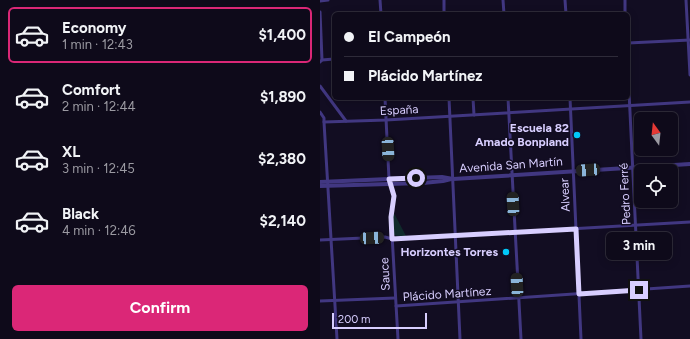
<!DOCTYPE html>
<html lang="en">
<head>
<meta charset="utf-8">
<style>
  body { margin:0; font-family:Figtree,sans-serif; background:#1c1827; color:#f1f3f6; height:100vh; display:flex; flex-direction:column; font-size:15px; white-space:nowrap }
  * { box-sizing:border-box; margin:0 }
  p { font-size:13px; color:#9b9aa2 }
  .icon { flex:none; width:22px; height:22px; fill:none; stroke:currentColor; stroke-width:2; stroke-linecap:round; stroke-linejoin:round }
  .map { position:relative; flex:1; overflow:hidden }
  .details { display:flex; flex-direction:column; background:#0e0a1a; width:320px }
  .details>* { flex:none }
  .banner { position:absolute; left:12px; top:12px; width:298px; height:88px; border-radius:6px; box-shadow:0 2px 10px #0003,0 0 0 1px #2e2b39; display:grid; align-content:center; height:88px; padding:0 12px; background:#0e0a1a }
  .needle { width:26px; rotate:345deg }
  .fabs { position:absolute; left:314px; top:112px; display:grid; gap:8px }
  .fabs a { display:grid; place-items:center; width:44px; height:44px; border-radius:6px; background:#0e0a1a; box-shadow:0 2px 10px #0003,0 0 0 1px #2e2b39; font-size:20px }
  .scale { position:absolute; left:12px; bottom:10px; width:95px; box-sizing:border-box; padding-left:4px; border:2px solid #d8ceff; border-top:0; font-size:11px; line-height:14px; white-space:nowrap; color:#d8ceff; -webkit-text-stroke:3px #120d22; paint-order:stroke }
  .end { position:absolute; width:18px; height:18px; margin:-9px; border:5px solid #d8ceff; background:#111; box-shadow:0 0 0 2px #111 }
  .from { border-radius:50% }
  .bubble { position:absolute; height:28px; border-radius:6px; background:#0e0a1a; box-shadow:0 2px 10px #0003,0 0 0 1px #2e2b39; font-size:13px; font-weight:700; line-height:28px; text-align:center }
  .car { position:absolute; width:12px; height:24px; margin:-12px -6px; border-radius:5px; box-shadow:0 0 3px 1px #0007; background:linear-gradient(#222 24%,#8ab4d8 0 40%,#222 0 76%,#8ab4d8 0 86%,#222 0) }
  .banner b { display:flex; align-items:center; gap:14px; height:38px; font-size:15px }
  .banner b+b { border-top:1px solid #2e2b39 }
  .banner i { width:10px; height:10px; background:#f1f3f6 }
  ul { padding:7px 0 0; list-style:none }
  li { display:flex; align-items:center; gap:12px; height:56px; margin:0 8px 6px; padding:0 4px; border:2px solid transparent; border-radius:6px }
  li div { flex:1 }
  li b { display:block; font-size:15px }
  li em { font-style:normal; font-weight:700 }
  li.active { border-color:#db2777 }
  li>.icon { width:36px; height:36px; stroke-width:1.5 }
  .cta { display:flex; gap:8px; margin-top:auto; padding:8px 12px }
  .cta a { flex:1; height:46px; border-radius:6px; background:#db2777; color:#fff; font-size:16px; font-weight:700; line-height:46px; text-align:center }
  main { display:flex; flex:1; min-height:0 }
  .map>svg:first-child { display:block }
</style>
</head>
<body>
<main>
<section class="details">
<ul>
<li class="active"><svg class="icon" aria-label="car" viewBox="0 0 24 24"><path d="M5 17H2v-5l4-1 3-4h7l3 4 3 1v5h-3M9 17h6M6 11h13"/><circle cx="7" cy="17" r="2"/><circle cx="17" cy="17" r="2"/></svg><div><b>Economy</b><p>1 min · 12:43</p></div><em>$1,400</em></li>
<li><svg class="icon" aria-label="car" viewBox="0 0 24 24"><path d="M5 17H2v-5l4-1 3-4h7l3 4 3 1v5h-3M9 17h6M6 11h13"/><circle cx="7" cy="17" r="2"/><circle cx="17" cy="17" r="2"/></svg><div><b>Comfort</b><p>2 min · 12:44</p></div><em>$1,890</em></li>
<li><svg class="icon" aria-label="car" viewBox="0 0 24 24"><path d="M5 17H2v-5l4-1 3-4h7l3 4 3 1v5h-3M9 17h6M6 11h13"/><circle cx="7" cy="17" r="2"/><circle cx="17" cy="17" r="2"/></svg><div><b>XL</b><p>3 min · 12:45</p></div><em>$2,380</em></li>
<li><svg class="icon" aria-label="car" viewBox="0 0 24 24"><path d="M5 17H2v-5l4-1 3-4h7l3 4 3 1v5h-3M9 17h6M6 11h13"/><circle cx="7" cy="17" r="2"/><circle cx="17" cy="17" r="2"/></svg><div><b>Black</b><p>4 min · 12:46</p></div><em>$2,140</em></li>
</ul>
<div class="cta"><a>Confirm</a></div>
</section>
<div class="map">
<svg width="370" height="339" viewBox="0 0 370 339">
  <rect width="100%" height="100%" fill="#120d22"/>
  <path fill="#102a2c" d="M74,213L86,236L85,237L73,235L72,217Z"/>
  <g fill="none" stroke-linecap="round" stroke-linejoin="round">
    <g stroke="#413781" stroke-width="3">
      <path d="M60,0L61,14"/>
      <path d="M124,0V14"/>
      <path d="M183,0L184,14"/>
      <path d="M245,0L246,14"/>
      <path d="M305,0V14"/>
      <path d="M366,0L370,75"/>
      <path d="M0,1L8,0"/>
      <path d="M0,12L2,60"/>
      <path d="M308,43L370,40"/>
      <path d="M0,62L2,60L14,59"/>
      <path d="M308,71L321,339"/>
      <path d="M0,86L26,121"/>
      <path d="M65,98L69,179L74,196L71,217L78,339"/>
      <path d="M129,98L140,339"/>
      <path d="M153,98L154,115"/>
      <path d="M188,98L201,339"/>
      <path d="M250,98L261,339"/>
      <path d="M0,112L4,118V122L17,339"/>
      <path d="M4,122L66,120L370,102"/>
      <path d="M0,240L65,237L72,239L370,222"/>
      <path d="M0,301L75,298"/>
      <path d="M76,306L370,286"/>
    </g>
    <g stroke="#413781" stroke-width="4">
      <path d="M0,182L69,179L122,177L133,179L370,164"/>
      <path d="M0,186L103,183L123,181L131,179"/>
    </g>
  </g>
  <g fill="none" stroke-linecap="round" stroke-linejoin="round">
    <path stroke="#d8ceff" stroke-width="5" d="M96,178L69,179L74,196L71,217L72,239L256,229L259,294L319,290"/>
  </g>
  <g fill="#00c8f9" stroke="#120d22" stroke-width="1.5">
    <circle cx="257" cy="135" r="4"/>
    <circle cx="186" cy="252" r="4"/>
  </g>
  <g text-anchor="middle" dominant-baseline="central" stroke-width="3" stroke-linejoin="round" paint-order="stroke">
    <g font-size="12" fill="#d8ceff" stroke="#120d22">
      <text transform="translate(79 110) rotate(-3)">España</text>
      <text transform="translate(191 165) rotate(-4)">Avenida San Martín</text>
      <text transform="translate(305 194) rotate(-93)">Pedro Ferré</text>
      <text transform="translate(245 195) rotate(-93)">Alvear</text>
      <text transform="translate(65 274) rotate(-93)">Sauce</text>
      <text transform="translate(127 294) rotate(-4)">Plácido Martínez</text>
    </g>
    <g font-size="12" font-weight="bold" fill="#d8ceff" stroke="#120d22" text-anchor="end">
      <text x="249" y="128">Escuela 82<tspan x="249" dy="14">Amado Bonpland</tspan></text>
      <text x="178" y="252">Horizontes Torres</text>
    </g>
  </g>
</svg>
<div class="fabs">
<a><svg class="needle" viewBox="-14 -14 28 28"><path d="M0-13l5 13h-10z" fill="#e53935"/><path d="M0 13l5-13h-10z" fill="#9b9aa2"/></svg></a>
<a><svg class="icon" aria-label="locate" viewBox="0 0 24 24"><circle cx="12" cy="12" r="6"/><path d="M12 2v4M12 18v4M2 12h4M18 12h4"/></svg></a>
</div>
<div class="scale">200 m</div>
<i class="end from" style="left:96px;top:178px"></i>
<i class="end" style="left:319px;top:290px"></i>
<div class="bubble" style="left:286px;top:232px;width:66px">3 min</div>
<i class="car" style="left:68px;top:149px;rotate:177deg"></i>
<i class="car" style="left:268px;top:170px;rotate:266deg"></i>
<i class="car" style="left:193px;top:204px;rotate:357deg"></i>
<i class="car" style="left:52px;top:238px;rotate:87deg"></i>
<i class="car" style="left:197px;top:285px;rotate:357deg"></i>
<div class="banner">
<b><i class="from"></i>El Campeón</b>
<b><i></i>Plácido Martínez</b>
</div>
</div>
</main>
</body>
</html>
